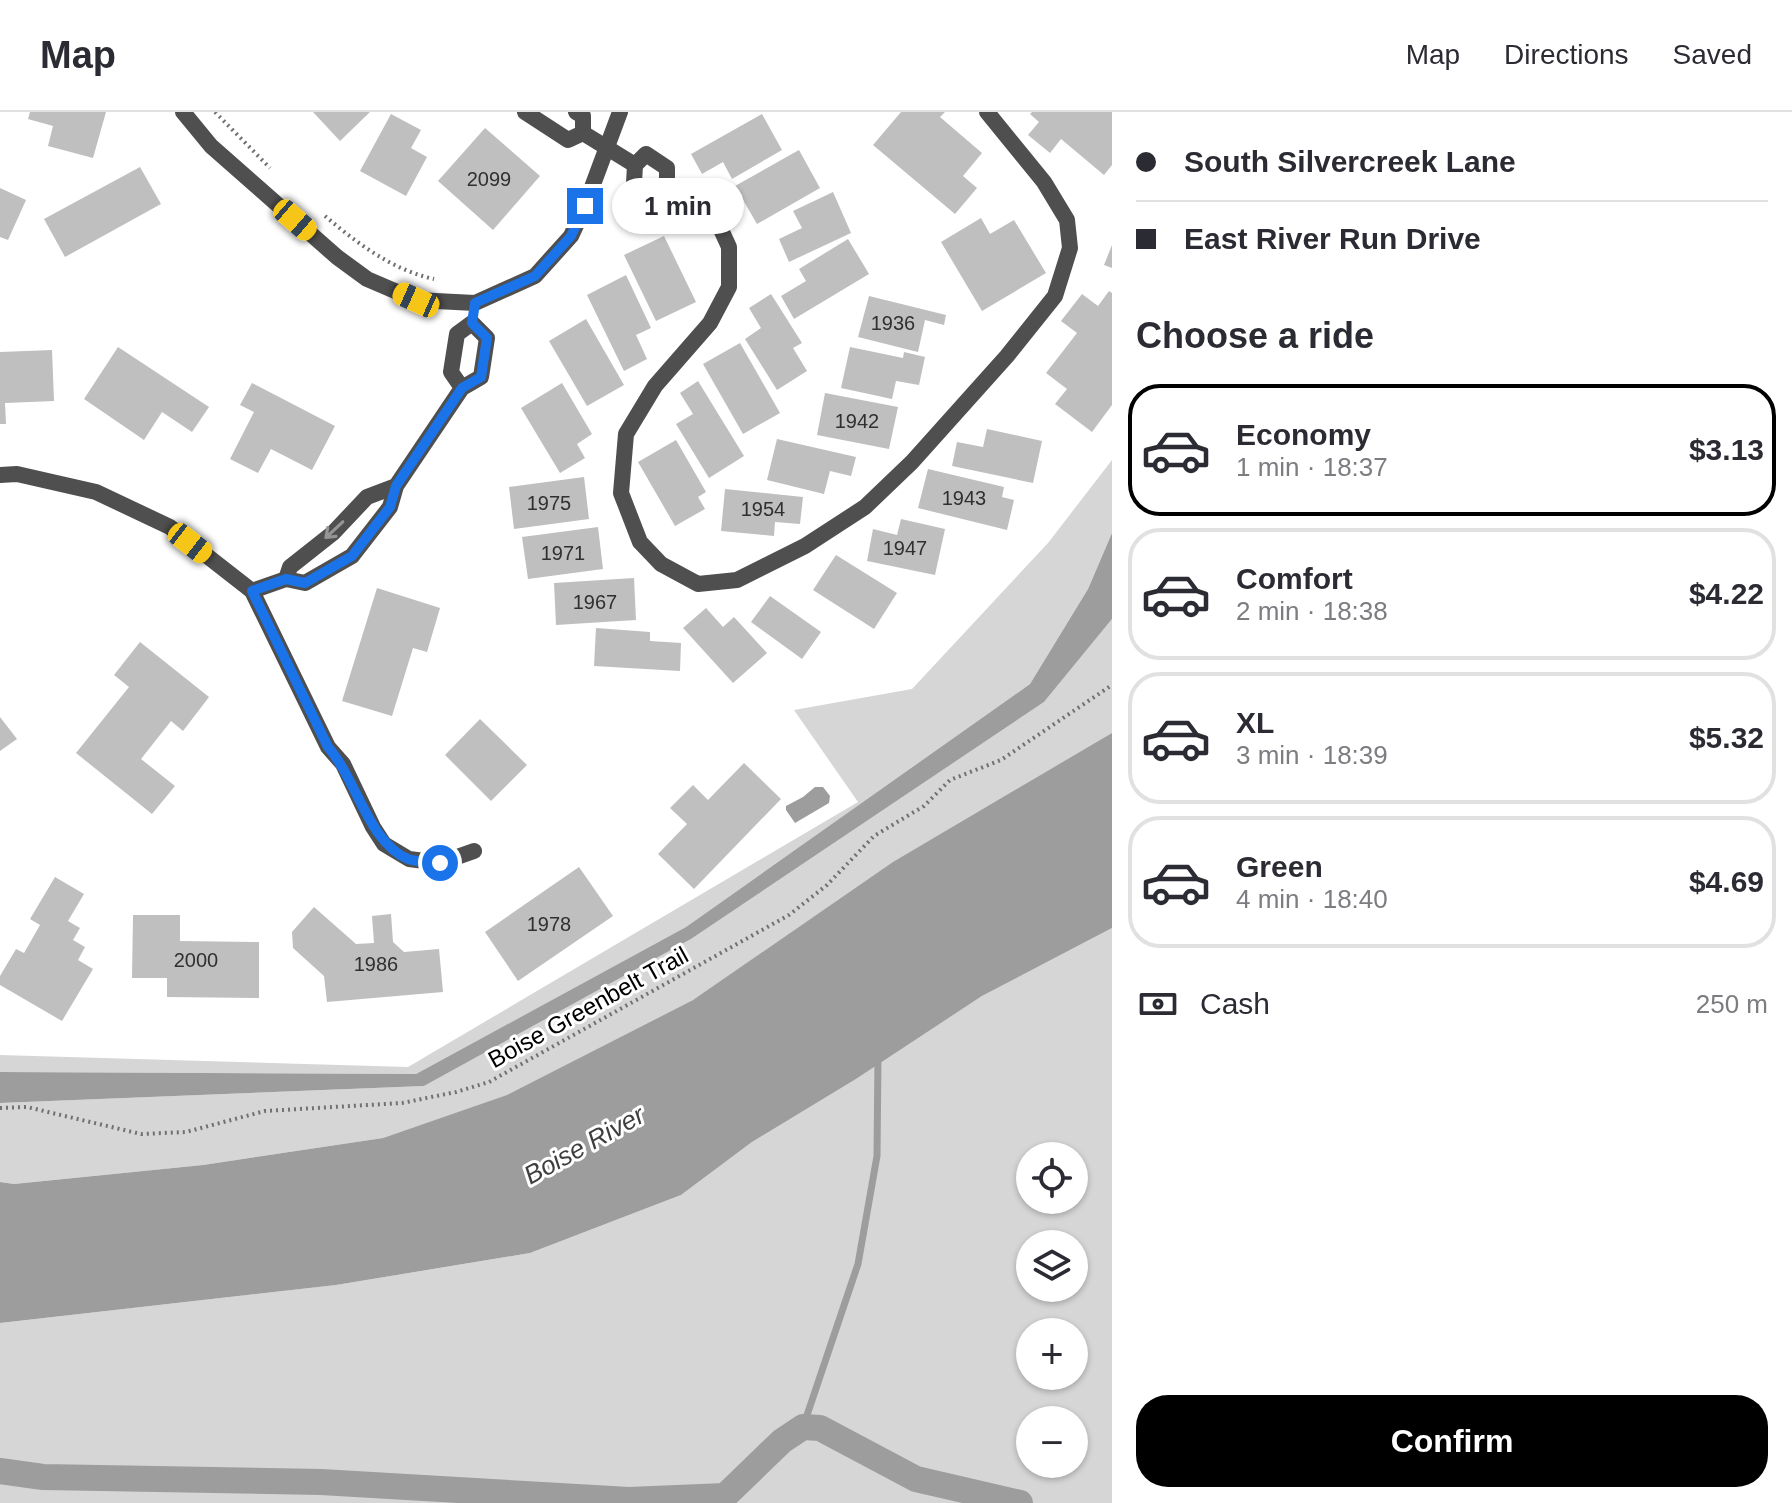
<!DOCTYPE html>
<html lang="en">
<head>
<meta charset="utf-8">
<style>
  body { margin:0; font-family:Helvetica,sans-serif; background:#f7f7f7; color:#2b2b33; height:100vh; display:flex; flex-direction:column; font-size:30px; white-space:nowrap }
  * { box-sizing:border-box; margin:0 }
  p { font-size:26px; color:#7c7c81 }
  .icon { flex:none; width:44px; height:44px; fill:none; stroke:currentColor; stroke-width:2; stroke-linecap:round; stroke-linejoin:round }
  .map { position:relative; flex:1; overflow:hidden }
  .side { display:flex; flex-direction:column; background:#fff; width:680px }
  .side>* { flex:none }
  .guide { display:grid; align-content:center; height:176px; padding:0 24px; background:#fff }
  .controls { position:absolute; left:1016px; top:1030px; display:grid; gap:16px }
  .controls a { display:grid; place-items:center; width:72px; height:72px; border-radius:50%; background:#fff; box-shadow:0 2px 6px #0004; font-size:40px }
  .end { position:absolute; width:36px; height:36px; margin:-18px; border:10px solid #1a73e8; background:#fff; box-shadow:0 0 0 4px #fff }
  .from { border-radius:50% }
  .bubble { position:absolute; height:56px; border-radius:28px; background:#fff; box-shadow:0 2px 6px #0004; font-size:26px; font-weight:800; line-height:56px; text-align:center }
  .car { position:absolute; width:24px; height:48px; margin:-24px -12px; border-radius:10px; box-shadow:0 0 6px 2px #0007; background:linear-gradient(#f5c518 24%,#345 0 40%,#f5c518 0 76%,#345 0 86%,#f5c518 0) }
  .guide b { display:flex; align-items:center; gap:28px; height:76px; font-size:30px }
  .guide b+b { border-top:2px solid #e1e1e2 }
  .guide i { width:20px; height:20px; background:#2b2b33 }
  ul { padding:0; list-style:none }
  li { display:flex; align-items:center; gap:24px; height:132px; margin:0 16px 12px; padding:0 8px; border:4px solid #e1e1e2; border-radius:32px }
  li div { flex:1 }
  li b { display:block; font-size:30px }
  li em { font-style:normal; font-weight:800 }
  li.active { border-color:#000 }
  li>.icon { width:72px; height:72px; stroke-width:1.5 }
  h2 { padding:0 24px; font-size:36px; line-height:96px }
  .pay { display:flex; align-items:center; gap:20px; height:88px; padding:0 24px; font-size:30px }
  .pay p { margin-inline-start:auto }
  .action { display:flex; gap:16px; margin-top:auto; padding:16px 24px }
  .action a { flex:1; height:92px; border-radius:32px; background:#000; color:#fff; font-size:32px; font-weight:800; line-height:92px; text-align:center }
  header { display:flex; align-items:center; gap:48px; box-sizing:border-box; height:112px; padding:0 40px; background:#fff; border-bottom:2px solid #e1e1e2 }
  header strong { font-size:38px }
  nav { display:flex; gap:44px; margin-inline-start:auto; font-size:28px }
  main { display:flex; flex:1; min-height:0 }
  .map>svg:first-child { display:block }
</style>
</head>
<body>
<header>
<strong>Map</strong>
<nav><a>Map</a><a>Directions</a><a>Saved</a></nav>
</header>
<main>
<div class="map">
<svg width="1112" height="1391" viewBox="0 0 1112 1391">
  <rect width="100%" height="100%" fill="#fff"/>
  <g fill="#d6d6d6" fill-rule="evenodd">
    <path d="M1112,348V421L1088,477L1030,572L686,815L416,962L0,960V943L408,955L858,690L794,598L912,577L1048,431Z"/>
    <path d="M1112,507V621L693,888L508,983L383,1026L203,1053L14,1072L0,1070V991L424,974L691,827L1044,590Z"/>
    <path d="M1112,816V1391H0V1211L336,1173L530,1141L681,1083L752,1030L856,967L982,884ZM1030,1044H1074V1088H1030ZM1030,1132H1074V1176H1030ZM1030,1220H1074V1264H1030ZM1030,1308H1074V1352H1030Z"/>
  </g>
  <g fill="#9d9d9d">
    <path d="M1112,421V507L1044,590L691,827L424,974L0,991V960L416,962L686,815L1030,572L1088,477Z"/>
    <path d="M1112,621V816L982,884L856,967L752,1030L681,1083L530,1141L336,1173L0,1211V1070L14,1072L203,1053L383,1026L507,983L693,888L893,750Z"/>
    <path d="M815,675H823L830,684L829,691L795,711L786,698V694L803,685Z"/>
  </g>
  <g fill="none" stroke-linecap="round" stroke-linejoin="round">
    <path stroke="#9d9d9d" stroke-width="7" d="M803,1315L858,1152L877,1044L878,944"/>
    <path stroke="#9d9d9d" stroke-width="26" d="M0,1359L43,1365L321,1370L629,1388L725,1384L782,1329L803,1315L820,1316L916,1367L1020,1391"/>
  </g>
  <g fill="#bfbfbf">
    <path d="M30,0H106L93,46L48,34L53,14L28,7Z"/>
    <path d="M313,0H370L340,29Z"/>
    <path d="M901,0H945L940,5L982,41L963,64L977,76L955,102L873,33Z"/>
    <path d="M1032,0H1112V53L1104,63L1061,27L1050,41L1028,23L1039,10L1030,2Z"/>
    <path d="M391,2L421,18L411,36L427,45L406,84L360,59Z"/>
    <path d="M762,2L782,38L732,67L723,50L702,62L691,42Z"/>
    <path d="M485,16L540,64L493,118L438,69Z"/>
    <path d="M799,38L820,76L757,112L735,74Z"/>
    <path d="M140,55L161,92L65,145L44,107Z"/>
    <path d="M0,76L26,88L8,128L0,125Z"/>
    <path d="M833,80L851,121L789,150L779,127L802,116L793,99Z"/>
    <path d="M981,106L990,122L1014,108L1046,161L982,199L941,130Z"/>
    <path d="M664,124L696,190L656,209L624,143Z"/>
    <path d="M848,127L869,162L794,207L781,184L806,169L799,157Z"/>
    <path d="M1112,133V156L1104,153Z"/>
    <path d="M626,163L651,216L636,223L647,247L624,259L587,183Z"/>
    <path d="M1109,179L1112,181V293L1092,320L1055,292L1067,277L1046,261L1077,221L1061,209L1082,182L1098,194Z"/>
    <path d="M771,182L802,231L793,236L807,259L777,278L745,227L761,216L749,196Z"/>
    <path d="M869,184L946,203L944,213L925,208L918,240L858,225Z"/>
    <path d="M586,207L624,273L587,294L549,229Z"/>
    <path d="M740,231L780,301L743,322L703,252Z"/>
    <path d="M118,235L209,295L192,320L162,300L144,328L84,287Z"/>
    <path d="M850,235L903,246L904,240L925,245L919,273L896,269L892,287L841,276Z"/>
    <path d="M52,238L54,289L5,291L6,312H0V240Z"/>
    <path d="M698,269L744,344L709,366L676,312L693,302L680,281Z"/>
    <path d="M252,271L335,314L312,358L271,337L258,361L230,347L254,300L240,293Z"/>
    <path d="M562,271L592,322L577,332L585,346L560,361L521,296Z"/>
    <path d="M825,281L898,295L889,337L817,323Z"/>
    <path d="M987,317L1042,329L1033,371L952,354L957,330L983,335Z"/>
    <path d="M777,327L856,345L851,364L830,359L824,382L767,368Z"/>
    <path d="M676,328L706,380L698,385L705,397L675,414L638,350Z"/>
    <path d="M928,357L1004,375L1002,385L1014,388L1007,418L918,396Z"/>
    <path d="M584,365L589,407L514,417L509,375Z"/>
    <path d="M725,377L803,385L800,412L775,410L774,424L721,419Z"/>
    <path d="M901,407L945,417L935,463L867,449L873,417L897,423Z"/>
    <path d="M598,415L603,457L528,467L522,425Z"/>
    <path d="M836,443L897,481L874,517L813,478Z"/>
    <path d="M634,466L636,508L556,513L554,471Z"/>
    <path d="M377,476L440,496L427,540L413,536L392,604L342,589Z"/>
    <path d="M770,484L821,520L802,547L751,510Z"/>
    <path d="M706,496L723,515L734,505L767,541L733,571L683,516Z"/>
    <path d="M596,516L650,520V529L681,531L680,559L594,554Z"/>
    <path d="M140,530L209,585L183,619L171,609L141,647L175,674L152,702L76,641L129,575L114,563Z"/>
    <path d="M0,605L17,627L0,639Z"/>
    <path d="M480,607L527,653L491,689L445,643Z"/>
    <path d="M744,651L781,687L694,777L658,742L687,712L670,696L693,673L708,688Z"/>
    <path d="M579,755L613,804L518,869L485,820Z"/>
    <path d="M55,765L84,782L68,809L80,816L73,828L85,835L78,848L93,857L62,909L0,873V864L16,837L24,841L40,813L30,807Z"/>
    <path d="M314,795L356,832L374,831L372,804L391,802L393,830L404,840L439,837L443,880L327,890L324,864L293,836L292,820Z"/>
    <path d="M133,803H180V829L259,830V886L167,885V866H132Z"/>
  </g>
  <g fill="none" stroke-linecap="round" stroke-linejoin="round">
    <g stroke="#717171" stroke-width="4" stroke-dasharray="2 4" stroke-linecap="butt">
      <path d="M215,0L270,56"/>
      <path d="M325,104C357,131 392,158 434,167"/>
      <path d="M0,996L27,995L141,1022L186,1020L265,999L402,991L456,980L489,970L789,803L827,773L874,724L924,694L950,668L1001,648L1112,573"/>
    </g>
    <g stroke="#4f4f4f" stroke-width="16">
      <path d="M183,0L211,34L337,145L367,167L416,188L475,191L535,164L571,124L585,94L620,0"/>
      <path d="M525,0L568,28L583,21V4L576,0"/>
      <path d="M583,21L635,53"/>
      <path d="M646,42L667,56V73L654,81L634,71L635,53Z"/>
      <path d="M667,73L718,111L729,135V175L710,211L655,274L626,322L621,381L640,430L661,452L698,472L737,468L805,434L865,395L912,350L1007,244L1055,184L1070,136L1067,108L1044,70L987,0"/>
      <path d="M0,363L17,362L96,380L170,415L252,479L328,635L343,652L373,715L384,732L409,747L440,751L474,739"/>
      <path d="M396,374L367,385L333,421L290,455L286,467L305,471L352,444L390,395L396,374L462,276L481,265L487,226L472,211L457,222L451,260L462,276"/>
      <path d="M252,479L286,467"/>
    </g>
  </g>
  <defs><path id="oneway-shaft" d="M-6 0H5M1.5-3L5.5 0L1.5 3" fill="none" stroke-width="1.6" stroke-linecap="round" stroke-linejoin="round" transform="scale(2)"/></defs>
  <use stroke="#959595" href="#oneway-shaft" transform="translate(334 418) rotate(137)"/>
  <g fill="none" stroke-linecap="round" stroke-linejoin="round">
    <path stroke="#1a73e8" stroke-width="10" d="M440,751C430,750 417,750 408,747C368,730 357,668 328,635L252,479L286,467L305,471L352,444L390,395L396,374L462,276L481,265L487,226L472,211L475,191L535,164L571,124L585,94"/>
  </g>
  <g text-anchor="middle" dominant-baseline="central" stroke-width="6" stroke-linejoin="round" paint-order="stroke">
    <g font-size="20" fill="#303030">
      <text x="489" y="67">2099</text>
      <text x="893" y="211">1936</text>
      <text x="857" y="309">1942</text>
      <text x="964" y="386">1943</text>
      <text x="549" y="391">1975</text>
      <text x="763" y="397">1954</text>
      <text x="905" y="436">1947</text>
      <text x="563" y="441">1971</text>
      <text x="595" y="490">1967</text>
      <text x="549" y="812">1978</text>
      <text x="196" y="848">2000</text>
      <text x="376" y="852">1986</text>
    </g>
    <g font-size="24" fill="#000" stroke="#fff">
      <text transform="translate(588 895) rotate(-29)">Boise Greenbelt Trail</text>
    </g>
    <g font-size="26" font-style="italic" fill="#3e3e3e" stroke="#fff">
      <text transform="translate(584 1033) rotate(-29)">Boise River</text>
    </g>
  </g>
</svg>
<div class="controls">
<a><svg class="icon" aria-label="locate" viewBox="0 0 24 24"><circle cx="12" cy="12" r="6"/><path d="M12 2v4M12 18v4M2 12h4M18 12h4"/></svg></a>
<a><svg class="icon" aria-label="layers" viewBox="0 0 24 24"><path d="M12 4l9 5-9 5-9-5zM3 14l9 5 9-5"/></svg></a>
<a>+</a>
<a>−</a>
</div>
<i class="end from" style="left:440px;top:751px"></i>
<i class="end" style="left:585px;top:94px"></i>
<div class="bubble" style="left:612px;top:66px;width:132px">1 min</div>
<i class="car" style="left:295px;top:108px;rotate:131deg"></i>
<i class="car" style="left:416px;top:188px;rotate:294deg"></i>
<i class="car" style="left:190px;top:431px;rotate:128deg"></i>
</div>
<section class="side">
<div class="guide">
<b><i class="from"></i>South Silvercreek Lane</b>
<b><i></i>East River Run Drive</b>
</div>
<h2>Choose a ride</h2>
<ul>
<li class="active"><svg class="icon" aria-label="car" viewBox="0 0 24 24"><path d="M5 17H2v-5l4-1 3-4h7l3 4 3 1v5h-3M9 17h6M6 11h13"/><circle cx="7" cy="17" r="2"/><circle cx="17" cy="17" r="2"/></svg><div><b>Economy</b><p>1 min · 18:37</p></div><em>$3.13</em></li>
<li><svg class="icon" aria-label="car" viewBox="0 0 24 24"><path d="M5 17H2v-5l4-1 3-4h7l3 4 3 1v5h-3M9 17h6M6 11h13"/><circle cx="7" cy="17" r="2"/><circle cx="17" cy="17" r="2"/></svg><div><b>Comfort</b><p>2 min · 18:38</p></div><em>$4.22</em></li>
<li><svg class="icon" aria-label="car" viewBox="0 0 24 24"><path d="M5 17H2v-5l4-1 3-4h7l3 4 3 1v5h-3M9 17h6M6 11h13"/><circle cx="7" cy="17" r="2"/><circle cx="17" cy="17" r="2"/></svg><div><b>XL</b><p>3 min · 18:39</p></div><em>$5.32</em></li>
<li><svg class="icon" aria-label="car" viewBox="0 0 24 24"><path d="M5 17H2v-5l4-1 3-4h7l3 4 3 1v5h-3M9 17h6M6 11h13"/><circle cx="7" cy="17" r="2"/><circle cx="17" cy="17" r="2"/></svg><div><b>Green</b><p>4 min · 18:40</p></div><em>$4.69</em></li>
</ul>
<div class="pay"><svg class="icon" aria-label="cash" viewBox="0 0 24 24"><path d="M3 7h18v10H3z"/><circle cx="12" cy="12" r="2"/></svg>Cash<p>250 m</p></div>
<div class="action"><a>Confirm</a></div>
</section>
</main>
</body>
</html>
